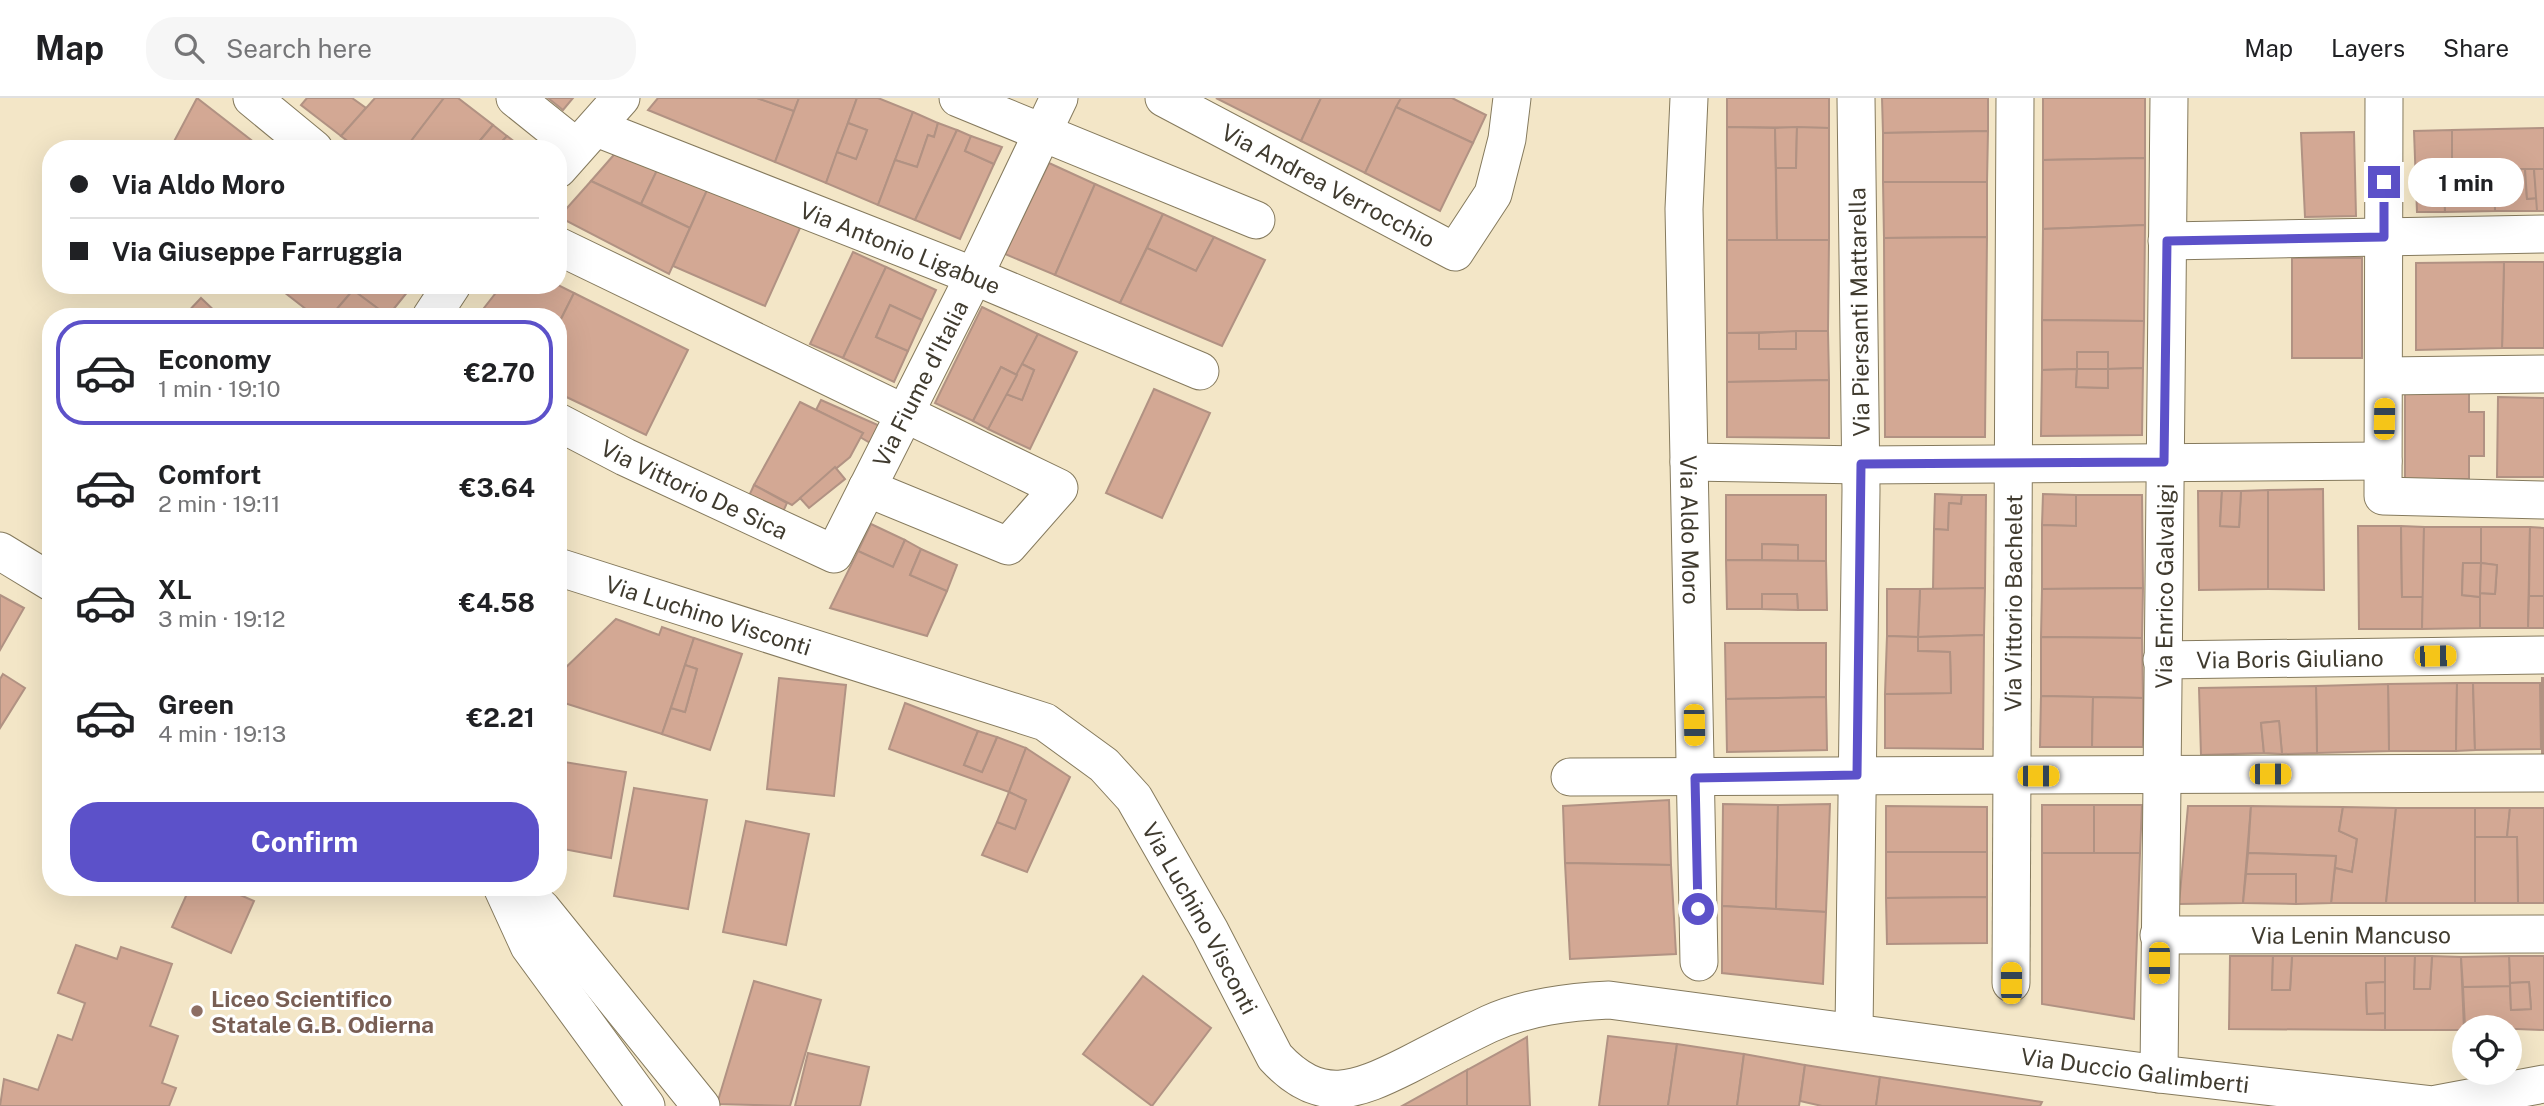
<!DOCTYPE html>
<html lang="en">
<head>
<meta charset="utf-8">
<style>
  body { margin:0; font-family:"Public Sans",sans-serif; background:#f6f6f6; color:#202124; height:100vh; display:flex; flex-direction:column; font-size:26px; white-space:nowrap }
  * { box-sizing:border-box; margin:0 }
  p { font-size:23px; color:#757577 }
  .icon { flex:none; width:38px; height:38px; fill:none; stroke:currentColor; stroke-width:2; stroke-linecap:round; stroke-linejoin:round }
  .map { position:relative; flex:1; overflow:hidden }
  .sheet { position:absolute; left:42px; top:210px; width:525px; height:588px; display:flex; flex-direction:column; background:#fff; border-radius:28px; box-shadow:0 7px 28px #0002 }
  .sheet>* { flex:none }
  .guide { position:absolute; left:42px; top:42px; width:525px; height:154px; border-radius:28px; box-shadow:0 7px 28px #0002; display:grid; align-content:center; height:154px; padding:0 28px; background:#fff }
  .controls { position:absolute; left:2452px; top:917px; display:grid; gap:14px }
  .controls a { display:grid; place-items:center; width:70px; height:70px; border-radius:50%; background:#fff; box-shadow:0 7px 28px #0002; font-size:35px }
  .end { position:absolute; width:32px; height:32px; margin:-16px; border:9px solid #5c51c9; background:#fff; box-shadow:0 0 0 4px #fff }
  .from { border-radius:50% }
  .bubble { position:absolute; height:49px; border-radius:24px; background:#fff; box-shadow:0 7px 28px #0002; font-size:23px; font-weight:700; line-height:49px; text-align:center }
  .car { position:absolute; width:21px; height:42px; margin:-21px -10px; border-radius:9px; box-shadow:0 0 5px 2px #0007; background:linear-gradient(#f5c518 24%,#345 0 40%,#f5c518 0 76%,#345 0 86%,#f5c518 0) }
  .guide b { display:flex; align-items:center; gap:24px; height:66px; font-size:26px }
  .guide b+b { border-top:2px solid #e0e0e0 }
  .guide i { width:18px; height:18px; background:#202124 }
  ul { padding:12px 0 0; list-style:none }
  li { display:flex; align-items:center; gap:21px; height:105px; margin:0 14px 10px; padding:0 14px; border:4px solid transparent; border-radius:28px }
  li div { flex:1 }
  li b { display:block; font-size:26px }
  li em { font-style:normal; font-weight:700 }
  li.selected { border-color:#5c51c9 }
  li>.icon { width:63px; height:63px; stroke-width:1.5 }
  .cta { display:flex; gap:14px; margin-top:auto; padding:14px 28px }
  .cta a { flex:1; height:80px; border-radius:28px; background:#5c51c9; color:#fff; font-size:28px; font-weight:700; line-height:80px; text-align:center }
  header { display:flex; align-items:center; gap:42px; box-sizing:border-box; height:98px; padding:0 35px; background:#fff; border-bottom:2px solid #e0e0e0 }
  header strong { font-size:33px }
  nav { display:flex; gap:38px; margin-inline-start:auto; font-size:24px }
  .search { width:490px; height:63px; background:#f6f6f6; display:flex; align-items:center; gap:18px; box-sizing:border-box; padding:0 24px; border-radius:28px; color:#757577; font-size:26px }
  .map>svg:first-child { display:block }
</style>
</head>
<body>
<header>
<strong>Map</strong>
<div class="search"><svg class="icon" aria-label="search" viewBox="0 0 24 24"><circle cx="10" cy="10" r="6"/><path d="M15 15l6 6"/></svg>Search here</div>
<nav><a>Map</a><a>Layers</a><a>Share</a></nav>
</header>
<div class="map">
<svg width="2544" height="1008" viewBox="0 0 2544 1008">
  <rect width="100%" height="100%" fill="#f3e6c7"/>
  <g fill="#d3a894" stroke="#b19283" stroke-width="2">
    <path d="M197,0L255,45L250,51H170Z"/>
    <path d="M307,0H352L366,10L341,38L301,7Z"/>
    <path d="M375,0H444L405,51H358L341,38Z"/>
    <path d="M444,0H458L493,27L473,51H405Z"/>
    <path d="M548,0H573L563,12Z"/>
    <path d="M658,0H757L794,13L775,64L648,12Z"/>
    <path d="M757,0H799L794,13Z"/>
    <path d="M799,0H857L826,85L775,64Z"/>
    <path d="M857,0H878L913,14L878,107L826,85L837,54L856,61L867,32L848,25Z"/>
    <path d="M1216,0H1321L1301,43Z"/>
    <path d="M1321,0H1401L1365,75L1301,43Z"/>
    <path d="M1401,0H1452L1486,17L1473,45L1396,9Z"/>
    <path d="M1727,0H1829V30L1727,29Z"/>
    <path d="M1882,0H1988V33L1883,35Z"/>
    <path d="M2043,0H2145V60L2043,62Z"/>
    <path d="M1396,9L1473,45L1440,113L1365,75Z"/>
    <path d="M913,14L938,25L934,39L928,37L917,69L895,62Z"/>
    <path d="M848,25L867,32L856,61L837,54Z"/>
    <path d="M938,25L957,32L915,122L878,107L895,62L917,69L928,37L934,39Z"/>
    <path d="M493,27L507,38L495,51H473Z"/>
    <path d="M1727,29L1775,30L1777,142H1727Z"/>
    <path d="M1797,29L1796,70H1776L1775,30Z"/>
    <path d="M1797,29L1829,30V142H1777L1776,70H1796Z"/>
    <path d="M2544,30V71L2452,72V32Z"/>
    <path d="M957,32L971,38L965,53L994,66L960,141L915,122Z"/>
    <path d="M2452,32V72H2444L2445,114H2417L2414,33Z"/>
    <path d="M1988,33L1987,84H1883V35Z"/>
    <path d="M2354,34L2356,118L2305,119L2301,35Z"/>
    <path d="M507,38L524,51H495Z"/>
    <path d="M971,38L1002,49L994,66L965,53Z"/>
    <path d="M619,51L659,68L641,106L591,83Z"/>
    <path d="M2145,60V127L2043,131V62Z"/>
    <path d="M1049,65L1095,86L1055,177L1005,156Z"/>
    <path d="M659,68L708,90L690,130L641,106Z"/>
    <path d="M2494,71H2525L2527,101L2537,100V113H2495Z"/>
    <path d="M2494,71L2495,113L2445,114L2444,72Z"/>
    <path d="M2525,71H2534L2537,100L2527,101Z"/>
    <path d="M2534,71H2544V113H2537Z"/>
    <path d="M591,83L690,130L669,176L559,119Z"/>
    <path d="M1883,84H1987V139L1884,140Z"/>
    <path d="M1095,86L1163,116L1120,205L1055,177Z"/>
    <path d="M708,90L800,130L765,208L673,168Z"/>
    <path d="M1163,116L1214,139L1196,173L1147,150Z"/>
    <path d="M2145,127L2144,223L2042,222L2043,131Z"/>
    <path d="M1214,139L1265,162L1222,248L1120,205L1147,150L1196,173Z"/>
    <path d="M1987,139L1985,339H1885L1884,140Z"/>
    <path d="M1727,142H1829L1828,233L1727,235Z"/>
    <path d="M853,154L886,169L843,260L810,246Z"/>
    <rect x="2292" y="160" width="70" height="100"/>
    <path d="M2504,164H2544V250H2502Z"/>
    <path d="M2504,164L2502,250L2416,252V165Z"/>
    <path d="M886,169L936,192L922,222L890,207L876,239L908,253L894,284L843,260Z"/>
    <path d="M275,187H413L388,218L353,192L330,219H316Z"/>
    <path d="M502,187H558L574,195L558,227V219H477Z"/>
    <path d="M353,192L388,218L330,219Z"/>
    <path d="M574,195L688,252L646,337L558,295V227Z"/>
    <path d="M201,200L221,219H183Z"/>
    <path d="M890,207L922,222L908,253L876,239Z"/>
    <path d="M982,209L1038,236L1017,277L1001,269L973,323L935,305Z"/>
    <path d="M2042,222L2144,223L2143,270L2108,271V254H2077V271L2042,272Z"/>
    <path d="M1796,233H1828L1829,282L1727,284V235H1759V251H1796Z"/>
    <path d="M1796,233V251H1759V235Z"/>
    <path d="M1038,236L1077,254L1030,351L988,331L1006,296L1022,302L1034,272L1022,266Z"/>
    <rect x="2077" y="254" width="31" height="17"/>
    <path d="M1022,266L1034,272L1022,302L1006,296Z"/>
    <path d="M1001,269L1017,277L988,331L973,323Z"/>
    <path d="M2143,270L2142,337L2041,338L2042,272L2077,271L2076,289L2108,290V271Z"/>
    <path d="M2077,271H2108V290L2076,289Z"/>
    <path d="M1829,282V340L1727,339V284Z"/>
    <path d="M1154,291L1210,315L1162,420L1106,395Z"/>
    <path d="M2405,292L2469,293V314H2484V358H2469V381H2405Z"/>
    <path d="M2498,299L2544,300V379H2497Z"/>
    <path d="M821,302L880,328L872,346L860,339L863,335L816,312Z"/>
    <path d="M800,304L863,335L850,359L792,407L754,387Z"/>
    <path d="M835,369L845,381L809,410L800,400Z"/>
    <path d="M754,387L787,405L782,416L748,400Z"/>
    <path d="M2323,391L2324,492L2268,491V392Z"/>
    <path d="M2268,392V491L2199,492L2198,393H2222L2220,428L2239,429L2241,393Z"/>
    <path d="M2222,393H2241L2239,429L2220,428Z"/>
    <path d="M1935,396L1962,397L1961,406L1949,405L1948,432L1934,431Z"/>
    <path d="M2043,396L2076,397V428L2042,427Z"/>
    <path d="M1726,397H1826V463H1798V447L1762,446V462H1726Z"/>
    <path d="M1962,397H1986L1985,490L1933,492L1934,431L1948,432L1949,405L1961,406Z"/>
    <path d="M2076,397H2142L2143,490L2042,491V427L2076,428Z"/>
    <path d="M871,426L905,442L893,469L858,453Z"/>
    <path d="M2358,428H2401L2402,499H2423L2422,531H2359Z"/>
    <path d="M2401,428L2424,429L2423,499H2402Z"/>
    <path d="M2424,429H2481V465H2463L2462,497L2480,499V530L2422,531Z"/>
    <path d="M2481,429H2530L2528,530H2480V495L2495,496L2497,467L2481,465Z"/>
    <path d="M2530,429L2544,430V498H2529Z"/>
    <path d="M905,442L921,451L910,477L947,493L927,538L830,510L858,453L893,469Z"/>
    <path d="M1762,446L1798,447V463L1762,462Z"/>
    <path d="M921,451L957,467L947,493L910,477Z"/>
    <path d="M1726,462L1826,463L1827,512H1798L1797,496H1762V511H1727Z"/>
    <path d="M2463,465H2481L2480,499L2462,497Z"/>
    <path d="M2481,465L2497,467L2495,496L2480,495Z"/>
    <path d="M1985,490L1984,537L1918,539L1920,491Z"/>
    <path d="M2143,490L2142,540L2041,539L2042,491Z"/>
    <path d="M1887,491H1920L1918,539L1887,538Z"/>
    <path d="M1762,496H1797L1798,512L1762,511Z"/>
    <path d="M0,497L24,510L0,552Z"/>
    <path d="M2529,498H2544V530H2528Z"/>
    <path d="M616,521L659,537L662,529L694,540L662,636L558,603V577Z"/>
    <path d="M1984,537L1983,651L1885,650V596L1951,595L1950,554L1918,553V539Z"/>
    <path d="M1887,538L1918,539V553L1950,554L1951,595L1885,596Z"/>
    <path d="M2041,539L2142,540L2143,600L2041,598Z"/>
    <path d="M694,540L742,556L710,652L662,636L671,610L685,614L697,571L685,567Z"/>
    <path d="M1725,545H1826V599L1726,601Z"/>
    <path d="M685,567L697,571L685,614L671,610Z"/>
    <path d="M3,576L25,590L0,630V581Z"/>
    <path d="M779,580L846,587L834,698L767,691Z"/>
    <rect x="2542" y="580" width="2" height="82"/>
    <path d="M2457,585L2456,653H2389L2388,586Z"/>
    <path d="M2457,585H2473L2475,652L2456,653Z"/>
    <path d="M2473,585H2540L2541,651L2475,652Z"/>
    <path d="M2388,586L2389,653L2317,655L2316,588Z"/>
    <path d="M2316,588L2317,655L2282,656L2279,623L2261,625L2264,655L2201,657L2199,590Z"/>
    <path d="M2041,598L2093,599L2092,649H2040Z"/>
    <path d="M1826,599L1827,652L1727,654L1726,601Z"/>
    <path d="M2093,599L2143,600V649H2092Z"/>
    <path d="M905,605L978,633L964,667L982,674L997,639L1026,650L1009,694L889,651Z"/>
    <path d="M2279,623L2282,656L2264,655L2261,625Z"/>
    <path d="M978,633L997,639L982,674L964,667Z"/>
    <path d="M1026,650L1070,679L1027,774L982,757L997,724L1015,731L1026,702L1009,694Z"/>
    <path d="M558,663L626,674L611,760L558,750Z"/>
    <path d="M634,690L707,702L688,811L614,798Z"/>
    <path d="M1009,694L1026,702L1015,731L997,724Z"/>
    <path d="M1669,702L1671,767L1565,765L1563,708Z"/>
    <path d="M1723,706L1778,707L1776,811L1722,808Z"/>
    <path d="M1830,706L1826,814L1776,811L1778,707Z"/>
    <rect x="2042" y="707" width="52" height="48"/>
    <path d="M2094,707H2142L2140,755H2094Z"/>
    <path d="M1886,708L1987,709V754H1886Z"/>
    <path d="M2188,708H2251L2243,805L2179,806Z"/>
    <path d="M2251,708L2343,709L2339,733L2357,741L2352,774L2335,770L2336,758L2248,755Z"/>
    <path d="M2343,709L2396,710L2386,805H2331L2335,770L2352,774L2357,741L2339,733Z"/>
    <path d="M2396,710H2475V805H2386Z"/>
    <path d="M2475,710H2510L2507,739H2475Z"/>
    <path d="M2510,710H2544V805H2518L2517,739H2507Z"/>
    <path d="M746,723L809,736L786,847L723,834Z"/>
    <path d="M2475,739H2517L2518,805H2475Z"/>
    <path d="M1886,754H1987V799L1886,800Z"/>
    <path d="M2042,755H2140L2134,921L2042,906Z"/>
    <path d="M2248,755L2336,758L2331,805L2296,806V776H2246Z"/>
    <path d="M1565,765L1671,767L1676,856L1570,861Z"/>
    <path d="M2246,776H2296V806L2243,805Z"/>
    <path d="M190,789H222L254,803L231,855L172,829Z"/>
    <path d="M1987,799V845L1887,846L1886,800Z"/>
    <path d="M1722,808L1826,814L1823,886L1722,875Z"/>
    <path d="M76,847L117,861L121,849L172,866L150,928L178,938L162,985L176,990L169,1008H0L4,981L38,992L58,937L72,942L85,905L58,895Z"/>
    <path d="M2230,858H2273L2272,892H2290L2292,858H2385V884L2366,885L2367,916L2385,915V932L2229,931Z"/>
    <path d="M2273,858H2292L2290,892H2272Z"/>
    <path d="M2385,858H2415L2414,891H2430L2432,858L2461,859L2464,932H2385Z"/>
    <path d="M2415,858H2432L2430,891H2414Z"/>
    <path d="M2509,858H2544V932L2465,929L2463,889L2510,888L2511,912L2531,911L2529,884L2510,885Z"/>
    <path d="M2509,858L2510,888L2463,889L2461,859Z"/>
    <path d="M1143,878L1211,930L1152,1008L1083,956Z"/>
    <path d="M754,883L821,902L790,1008L717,1006Z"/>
    <path d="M2385,884V915L2367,916L2366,885Z"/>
    <path d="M2529,884L2531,911L2511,912L2510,885Z"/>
    <path d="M1608,938L1677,946L1668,1008H1599Z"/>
    <path d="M1527,939L1530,1008H1467V972Z"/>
    <path d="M1677,946L1744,956L1737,1008H1668Z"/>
    <path d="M808,955L869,969L860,1008H795Z"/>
    <path d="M1744,956L1805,967L1799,1008H1737Z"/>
    <path d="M1805,967L1880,979L1876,1008H1822L1800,1003Z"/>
    <path d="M1467,972V1008H1402Z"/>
    <path d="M1880,979L2042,1004L2040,1008H1876Z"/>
  </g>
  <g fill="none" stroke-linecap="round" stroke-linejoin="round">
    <defs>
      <g id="street">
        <path d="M252,0L314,51"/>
        <path d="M515,0L576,49"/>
        <path d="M958,0L1256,122"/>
        <path id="s1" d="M1164,0L1455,154L1493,96L1507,41L1512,0"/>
        <path id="s2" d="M1689,0L1684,111L1699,864"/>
        <path d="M2384,0L2383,398L2544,402"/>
        <path id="s3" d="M597,30L974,178L1200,273"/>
        <path d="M558,71L621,0"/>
        <path d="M2167,143L2544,136"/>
        <path d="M558,148L1059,390L1008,448L867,390"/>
        <path d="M431,219L452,187"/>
        <path d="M2385,278L2544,276"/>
        <path id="s4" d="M558,324L625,359L834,456L974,178L1059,0"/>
        <path d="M1689,364L1861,367L2383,363"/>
        <path d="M0,453L51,484"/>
        <path id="s5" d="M558,469L1045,624L1104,667L1134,700L1210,833L1275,959C1320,1008 1356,993 1408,967C1435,953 1462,939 1489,926C1527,909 1568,904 1609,902L2159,976L2432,1007L2544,986"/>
        <path id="s6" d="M2162,562L2544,557"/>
        <path d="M1570,679L2544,675"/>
        <path d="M502,789L529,848L646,1008"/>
        <path d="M518,789L542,811L701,1008"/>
        <path id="s7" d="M2159,837L2544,836"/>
        <path id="s8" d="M2011,885L2015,0"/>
        <path d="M1854,933L1861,392L1856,0"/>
        <path id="s9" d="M2159,976L2169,0"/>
      </g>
    </defs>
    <use href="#street" stroke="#857a5d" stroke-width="39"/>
    <use href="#street" stroke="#fff" stroke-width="37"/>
  </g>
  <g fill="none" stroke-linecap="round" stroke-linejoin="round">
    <path stroke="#5c51c9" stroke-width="9" d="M1698,811L1695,680L1857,677L1861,366L2164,364L2167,143L2384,139V84"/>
  </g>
  <circle fill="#8d6e63" stroke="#fff" stroke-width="2.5" cx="197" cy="913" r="7"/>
  <g text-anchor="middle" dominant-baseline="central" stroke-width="6" stroke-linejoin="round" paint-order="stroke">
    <g font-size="23" fill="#403b2f" stroke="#fff">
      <text stroke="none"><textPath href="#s1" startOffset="186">Via Andrea Verrocchio</textPath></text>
      <text stroke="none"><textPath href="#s3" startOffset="326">Via Antonio Ligabue</textPath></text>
      <text transform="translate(1859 214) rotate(-91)">Via Piersanti Mattarella</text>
      <text stroke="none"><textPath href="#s4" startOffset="497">Via Fiume d'Italia</textPath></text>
      <text stroke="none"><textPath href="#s4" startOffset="152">Via Vittorio De Sica</textPath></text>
      <text stroke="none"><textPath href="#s2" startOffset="432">Via Aldo Moro</textPath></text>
      <text stroke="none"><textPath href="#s9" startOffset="488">Via Enrico Galvaligi</textPath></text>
      <text stroke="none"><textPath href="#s8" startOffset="380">Via Vittorio Bachelet</textPath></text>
      <text stroke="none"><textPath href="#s5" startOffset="158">Via Luchino Visconti</textPath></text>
      <text stroke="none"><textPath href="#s6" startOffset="128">Via Boris Giuliano</textPath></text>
      <text stroke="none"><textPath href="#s5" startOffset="766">Via Luchino Visconti</textPath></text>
      <text stroke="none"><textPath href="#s7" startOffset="192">Via Lenin Mancuso</textPath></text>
      <text stroke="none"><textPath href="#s5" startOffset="1816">Via Duccio Galimberti</textPath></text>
    </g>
    <g font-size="23" font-weight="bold" fill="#785e54" stroke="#fff" text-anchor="start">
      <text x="211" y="900">Liceo Scientifico<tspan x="211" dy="26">Statale G.B. Odierna</tspan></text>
    </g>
  </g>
</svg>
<div class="controls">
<a><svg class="icon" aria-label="locate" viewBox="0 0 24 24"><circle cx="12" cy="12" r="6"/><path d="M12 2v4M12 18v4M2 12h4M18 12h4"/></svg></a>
</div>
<i class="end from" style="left:1698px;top:811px"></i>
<i class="end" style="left:2384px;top:84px"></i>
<div class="bubble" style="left:2408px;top:60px;width:116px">1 min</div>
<i class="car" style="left:2384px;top:321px;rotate:1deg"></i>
<i class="car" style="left:2435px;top:558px;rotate:89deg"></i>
<i class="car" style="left:1694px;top:627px;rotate:179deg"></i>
<i class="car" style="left:2270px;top:676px;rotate:90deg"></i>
<i class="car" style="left:2038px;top:678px;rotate:90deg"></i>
<i class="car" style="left:2159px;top:865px;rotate:180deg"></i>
<i class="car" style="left:2011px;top:885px;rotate:0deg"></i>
<div class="guide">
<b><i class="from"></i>Via Aldo Moro</b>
<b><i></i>Via Giuseppe Farruggia</b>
</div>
<section class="sheet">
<ul>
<li class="selected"><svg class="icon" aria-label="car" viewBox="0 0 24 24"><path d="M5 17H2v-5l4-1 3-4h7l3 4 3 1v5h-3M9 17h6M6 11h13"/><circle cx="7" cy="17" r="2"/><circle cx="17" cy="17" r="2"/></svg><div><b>Economy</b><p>1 min · 19:10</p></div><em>€2.70</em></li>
<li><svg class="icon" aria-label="car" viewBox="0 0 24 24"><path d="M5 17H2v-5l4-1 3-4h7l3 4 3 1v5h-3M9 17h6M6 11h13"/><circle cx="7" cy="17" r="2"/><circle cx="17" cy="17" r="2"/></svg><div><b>Comfort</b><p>2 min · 19:11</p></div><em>€3.64</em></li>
<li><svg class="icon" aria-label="car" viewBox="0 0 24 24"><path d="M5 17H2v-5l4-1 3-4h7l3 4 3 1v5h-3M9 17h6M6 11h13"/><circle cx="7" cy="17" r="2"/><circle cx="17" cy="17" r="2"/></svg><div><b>XL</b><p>3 min · 19:12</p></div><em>€4.58</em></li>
<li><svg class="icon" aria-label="car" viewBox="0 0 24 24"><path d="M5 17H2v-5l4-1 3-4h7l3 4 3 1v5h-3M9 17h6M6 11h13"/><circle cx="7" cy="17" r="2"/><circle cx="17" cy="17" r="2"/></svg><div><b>Green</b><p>4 min · 19:13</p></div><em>€2.21</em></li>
</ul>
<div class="cta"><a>Confirm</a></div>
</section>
</div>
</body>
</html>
